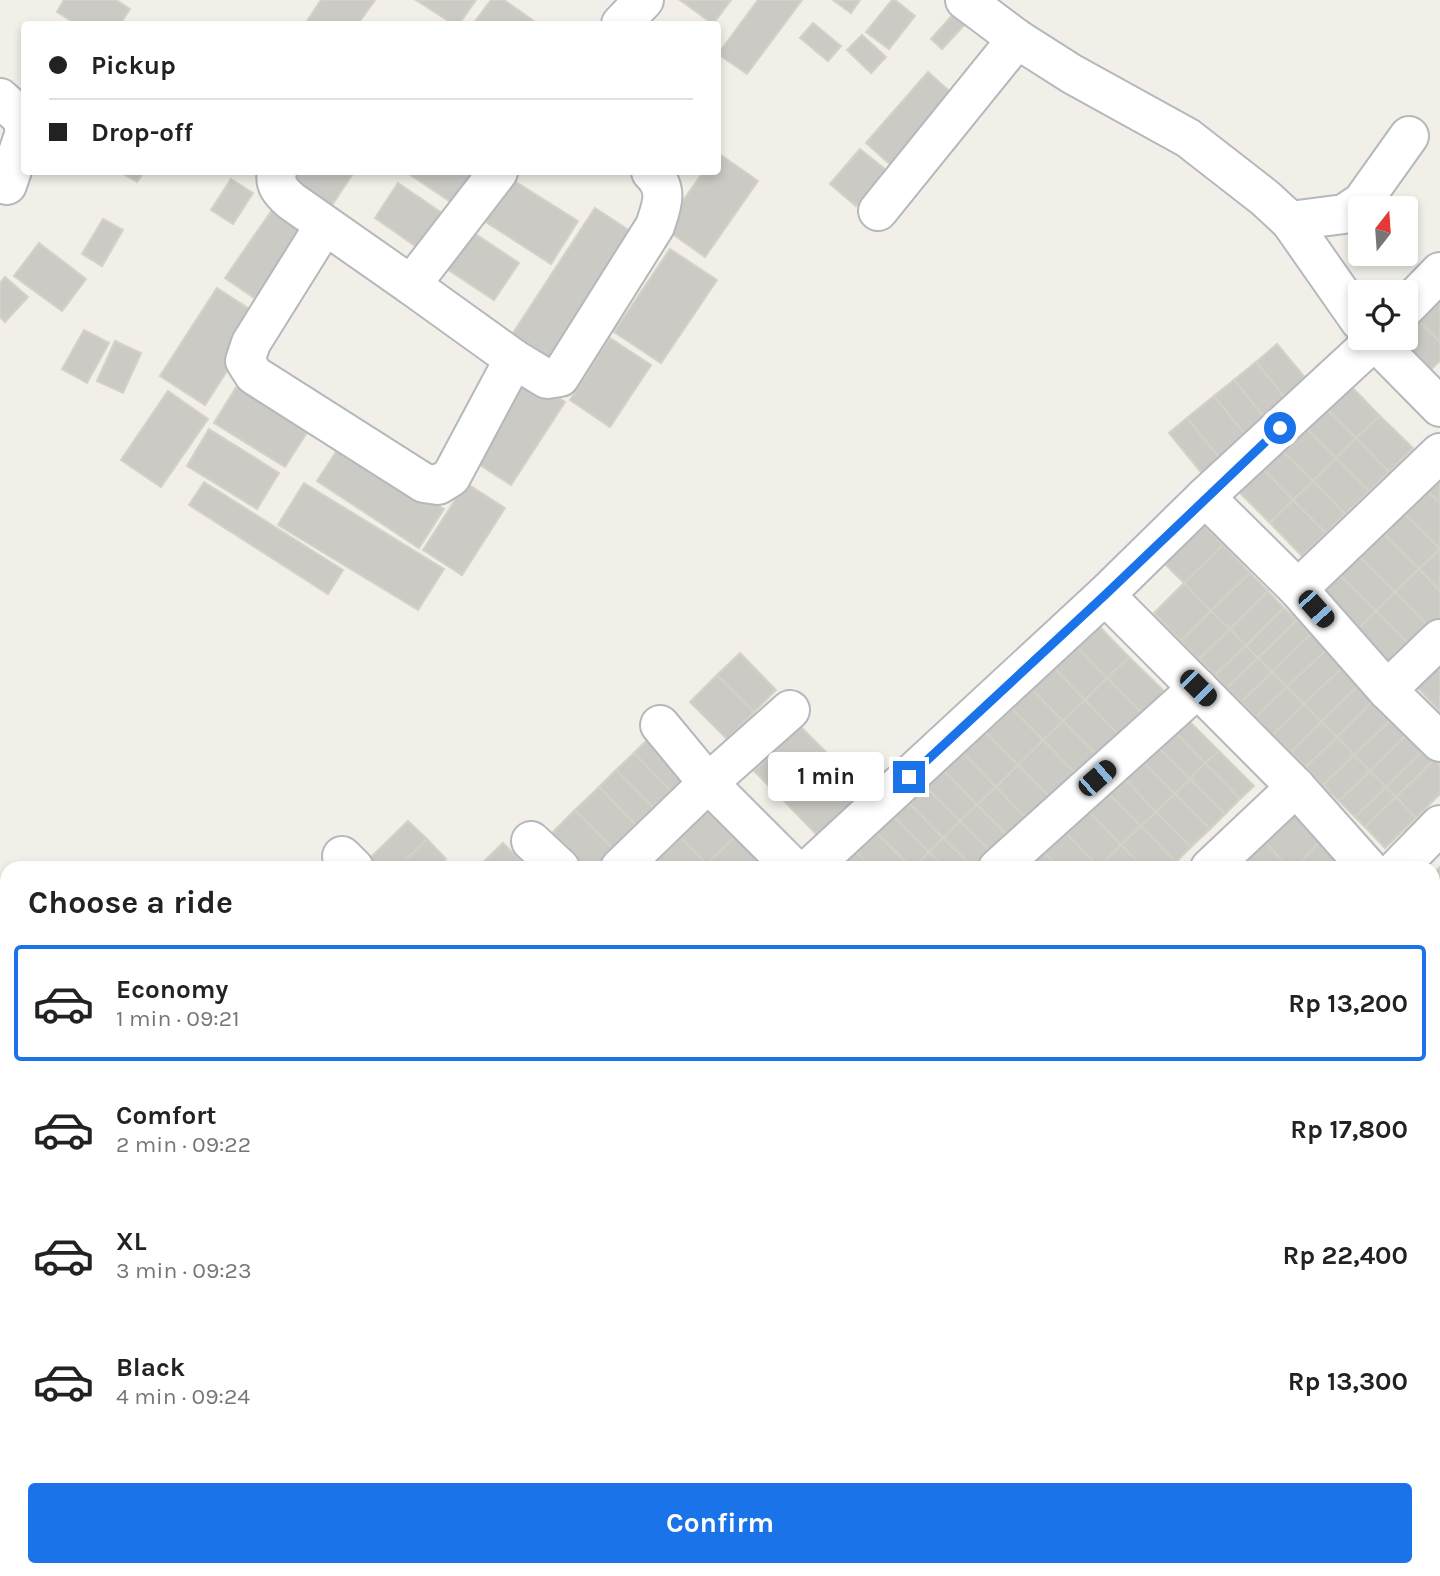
<!DOCTYPE html>
<html lang="en">
<head>
<meta charset="utf-8">
<style>
  body { margin:0; font-family:Karla,sans-serif; background:#f6f6f6; color:#222; height:100vh; display:flex; flex-direction:column; font-size:26px; white-space:nowrap }
  * { box-sizing:border-box; margin:0 }
  p { font-size:23px; color:#767676 }
  .icon { flex:none; width:38px; height:38px; fill:none; stroke:currentColor; stroke-width:2; stroke-linecap:round; stroke-linejoin:round }
  .map { position:relative; flex:1; overflow:hidden }
  .side { position:absolute; left:0px; top:861px; width:1440px; height:716px; display:flex; flex-direction:column; background:#fff; border-radius:21px 21px 0 0; box-shadow:0 4px 10px #0003 }
  .side>* { flex:none }
  .guide { position:absolute; left:21px; top:21px; width:700px; height:154px; border-radius:7px; box-shadow:0 4px 10px #0003; display:grid; align-content:center; height:154px; padding:0 28px; background:#fff }
  .needle { width:46px; rotate:17deg }
  .fabs { position:absolute; left:1348px; top:196px; display:grid; gap:14px }
  .fabs a { display:grid; place-items:center; width:70px; height:70px; border-radius:7px; background:#fff; box-shadow:0 4px 10px #0003; font-size:35px }
  .end { position:absolute; width:32px; height:32px; margin:-16px; border:9px solid #1a73e8; background:#fff; box-shadow:0 0 0 4px #fff }
  .from { border-radius:50% }
  .bubble { position:absolute; height:49px; border-radius:7px; background:#fff; box-shadow:0 4px 10px #0003; font-size:23px; font-weight:700; line-height:49px; text-align:center }
  .car { position:absolute; width:21px; height:42px; margin:-21px -10px; border-radius:9px; box-shadow:0 0 5px 2px #0007; background:linear-gradient(#222 24%,#8ab4d8 0 40%,#222 0 76%,#8ab4d8 0 86%,#222 0) }
  .guide b { display:flex; align-items:center; gap:24px; height:66px; font-size:26px }
  .guide b+b { border-top:2px solid #e0e0e0 }
  .guide i { width:18px; height:18px; background:#222 }
  ul { padding:0; list-style:none }
  li { display:flex; align-items:center; gap:21px; height:116px; margin:0 14px 10px; padding:0 14px; border:4px solid transparent; border-radius:7px }
  li div { flex:1 }
  li b { display:block; font-size:26px }
  li em { font-style:normal; font-weight:700 }
  li.active { border-color:#1a73e8 }
  li>.icon { width:63px; height:63px; stroke-width:1.5 }
  h2 { padding:0 28px; font-size:32px; line-height:84px }
  .button { display:flex; gap:14px; margin-top:auto; padding:14px 28px }
  .button a { flex:1; height:80px; border-radius:7px; background:#1a73e8; color:#fff; font-size:28px; font-weight:700; line-height:80px; text-align:center }
  .map>svg:first-child { display:block }
</style>
</head>
<body>
<div class="map">
<svg width="1440" height="1576" viewBox="0 0 1440 1576">
  <rect width="100%" height="100%" fill="#f1efe8"/>
  <g fill="#cccac5" stroke="#d6d1c6" stroke-width="2">
    <path d="M64,0H116L130,9L120,24H76L57,12Z"/>
    <path d="M321,0H375L358,24H305Z"/>
    <path d="M416,0H476L459,24H453Z"/>
    <path d="M491,0H504L538,24H473Z"/>
    <path d="M680,0H731L713,24Z"/>
    <path d="M758,0H802L747,74L718,54Z"/>
    <path d="M833,0H860L851,13Z"/>
    <path d="M892,0H895L915,16L889,49L866,32Z"/>
    <path d="M957,10L969,20L942,49L931,39Z"/>
    <path d="M813,23L841,46L828,61L800,38Z"/>
    <path d="M862,35L886,57L871,73L847,50Z"/>
    <path d="M928,72L955,96L893,167L866,143Z"/>
    <path d="M860,149L886,170L856,206L830,184Z"/>
    <path d="M718,153L758,181L705,257L664,228L703,172H718Z"/>
    <path d="M120,172H144L137,182Z"/>
    <path d="M296,172H354L324,217L284,191Z"/>
    <path d="M406,172H476L454,204Z"/>
    <path d="M508,177L578,221L551,264L481,219Z"/>
    <path d="M231,179L253,193L233,224L211,210Z"/>
    <path d="M398,183L448,217L424,252L375,218Z"/>
    <path d="M274,207L312,232L263,304L225,278Z"/>
    <path d="M595,208L636,235L547,368L507,342Z"/>
    <path d="M103,219L123,230L102,266L82,254Z"/>
    <path d="M468,229L519,263L494,300L444,267Z"/>
    <path d="M39,243L86,279L62,311L14,276Z"/>
    <path d="M670,249L717,280L661,363L614,332Z"/>
    <path d="M5,277L28,297L5,322L0,317V283Z"/>
    <path d="M217,288L262,317L205,405L160,376Z"/>
    <path d="M1431,292L1440,301V342L1410,312Z"/>
    <path d="M1410,312L1440,342V361L1424,376L1386,338H1405V317Z"/>
    <path d="M84,330L109,343L87,383L62,369Z"/>
    <path d="M610,338L651,365L610,427L570,400Z"/>
    <path d="M115,341L141,353L123,393L97,381Z"/>
    <path d="M1277,344L1313,387L1291,405L1256,362Z"/>
    <path d="M1256,362L1291,405L1269,423L1234,380Z"/>
    <path d="M523,375L565,402L511,485L469,458Z"/>
    <path d="M242,378L313,423L285,467L214,423Z"/>
    <path d="M1234,380L1269,423L1249,439L1214,396Z"/>
    <path d="M1345,380L1380,416L1356,438L1321,403Z"/>
    <path d="M168,391L208,419L161,487L121,460Z"/>
    <path d="M1214,396L1249,439L1222,461L1187,418Z"/>
    <path d="M1321,403L1356,438L1336,458L1301,423Z"/>
    <path d="M1380,416L1413,448L1389,472L1356,438Z"/>
    <path d="M1187,418L1222,461L1204,476L1169,433Z"/>
    <path d="M1301,423L1336,458L1313,481L1277,446Z"/>
    <path d="M209,429L279,473L257,509L187,466Z"/>
    <path d="M1356,438L1389,472L1369,491L1336,458Z"/>
    <path d="M342,443L444,509L419,548L317,481Z"/>
    <path d="M1277,446L1313,481L1293,500L1258,464Z"/>
    <path d="M1336,458L1369,491L1345,514L1313,481Z"/>
    <path d="M1258,464L1293,500L1270,523L1234,487Z"/>
    <path d="M1440,474V503L1425,488Z"/>
    <path d="M1313,481L1345,514L1326,533L1293,500Z"/>
    <path d="M204,482L343,570L328,594L189,505Z"/>
    <path d="M304,483L444,569L418,610L278,525Z"/>
    <path d="M466,483L505,508L462,575L423,550Z"/>
    <path d="M1425,488L1440,503V549L1402,511Z"/>
    <path d="M1293,500L1326,533L1302,556L1270,523Z"/>
    <path d="M1402,511L1440,549L1419,569L1381,531Z"/>
    <path d="M1202,524L1223,545L1184,583L1163,562Z"/>
    <path d="M1381,531L1419,569L1395,592L1358,555Z"/>
    <path d="M1223,545L1250,573L1211,611L1184,583Z"/>
    <path d="M1440,549V591L1419,569Z"/>
    <path d="M1358,555L1395,592L1376,611L1338,573Z"/>
    <path d="M1419,569L1440,591V626L1434,632L1395,592Z"/>
    <path d="M1250,573L1268,591L1230,629L1211,611Z"/>
    <path d="M1338,573L1376,611L1353,634L1315,596Z"/>
    <path d="M1184,583L1211,611L1181,641L1154,613Z"/>
    <path d="M1268,591L1284,608L1246,646L1230,629Z"/>
    <path d="M1395,592L1434,632L1415,650L1376,611Z"/>
    <path d="M1284,608L1297,620L1258,658L1246,646Z"/>
    <path d="M1211,611L1230,629L1199,659L1181,641Z"/>
    <path d="M1376,611L1415,650L1391,673L1353,634Z"/>
    <path d="M1091,618L1129,657L1107,678L1069,639Z"/>
    <path d="M1297,620L1311,634L1272,672L1258,658Z"/>
    <path d="M1230,629L1246,646L1215,675L1199,659Z"/>
    <path d="M1311,634L1326,650L1287,687L1272,672Z"/>
    <path d="M1069,639L1107,678L1085,700L1047,661Z"/>
    <path d="M1246,646L1258,658L1227,688L1215,675Z"/>
    <path d="M1326,650L1343,667L1304,704L1287,687Z"/>
    <path d="M740,653L776,690L754,712L717,675Z"/>
    <path d="M1129,657L1164,691L1142,713L1107,678Z"/>
    <path d="M1258,658L1272,672L1241,702L1227,688Z"/>
    <path d="M1047,661L1085,700L1063,721L1025,682Z"/>
    <path d="M1440,662V711L1408,678Z"/>
    <path d="M1343,667L1360,684L1321,722L1304,704Z"/>
    <path d="M1272,672L1287,687L1256,717L1241,702Z"/>
    <path d="M717,675L754,712L727,739L690,702Z"/>
    <path d="M1107,678L1142,713L1119,735L1085,700Z"/>
    <path d="M1025,682L1063,721L1043,740L1005,702Z"/>
    <path d="M1360,684L1375,699L1337,737L1321,722Z"/>
    <path d="M1287,687L1304,704L1273,735L1256,717Z"/>
    <path d="M1375,699L1393,718L1354,755L1337,737Z"/>
    <path d="M1085,700L1119,735L1098,756L1063,721Z"/>
    <path d="M1005,702L1043,740L1018,765L980,727Z"/>
    <path d="M1304,704L1321,722L1291,752L1273,735Z"/>
    <path d="M1182,714L1219,751L1205,763L1169,726Z"/>
    <path d="M1393,718L1408,733L1370,771L1354,755Z"/>
    <path d="M1063,721L1098,756L1078,776L1043,740Z"/>
    <path d="M1321,722L1337,737L1306,767L1291,752Z"/>
    <path d="M800,726L829,755L783,800L754,771Z"/>
    <path d="M1169,726L1205,763L1190,779L1153,742Z"/>
    <path d="M980,727L1018,765L996,787L958,748Z"/>
    <path d="M1408,733L1424,750L1386,787L1370,771Z"/>
    <path d="M651,736L690,776L673,793L634,753Z"/>
    <path d="M1337,737L1354,755L1323,785L1306,767Z"/>
    <path d="M1043,740L1078,776L1053,800L1018,765Z"/>
    <path d="M1153,742L1190,779L1175,794L1138,757Z"/>
    <path d="M958,748L996,787L977,805L939,766Z"/>
    <path d="M1424,750L1434,760L1396,797L1386,787Z"/>
    <path d="M1219,751L1254,786L1240,799L1205,763Z"/>
    <path d="M634,753L673,793L656,810L616,770Z"/>
    <path d="M829,755L865,792L819,837L783,800Z"/>
    <path d="M1354,755L1370,771L1339,801L1323,785Z"/>
    <path d="M1138,757L1175,794L1156,812L1120,774Z"/>
    <path d="M1434,760L1440,765V794L1416,818L1396,797Z"/>
    <path d="M1205,763L1240,799L1225,814L1190,779Z"/>
    <path d="M1018,765L1053,800L1030,822L996,787Z"/>
    <path d="M939,766L977,805L960,821L922,783Z"/>
    <path d="M616,770L656,810L638,827L599,787Z"/>
    <path d="M1370,771L1386,787L1355,817L1339,801Z"/>
    <path d="M1120,774L1156,812L1141,826L1104,789Z"/>
    <path d="M1190,779L1225,814L1210,829L1175,794Z"/>
    <path d="M922,783L960,821L943,838L905,799Z"/>
    <path d="M599,787L638,827L614,850L575,810Z"/>
    <path d="M996,787L1030,822L1012,840L977,805Z"/>
    <path d="M1386,787L1396,797L1365,827L1355,817Z"/>
    <path d="M1104,789L1141,826L1121,845L1085,808Z"/>
    <path d="M1175,794L1210,829L1191,847L1156,812Z"/>
    <path d="M1396,797L1416,818L1385,848L1365,827Z"/>
    <path d="M905,799L943,838L929,852L891,814Z"/>
    <path d="M1290,799L1326,836L1294,868H1290L1256,833Z"/>
    <path d="M703,804L735,837L707,864L675,832Z"/>
    <path d="M977,805L1012,840L995,856L960,821Z"/>
    <path d="M1085,808L1121,845L1099,867L1063,830Z"/>
    <path d="M575,810L614,850L595,868H579L548,837Z"/>
    <path d="M1156,812L1191,847L1176,862L1141,826Z"/>
    <path d="M891,814L929,852L913,868L874,830Z"/>
    <path d="M408,821L427,839L397,868H379L370,858Z"/>
    <path d="M960,821L995,856L983,868H974L943,838Z"/>
    <path d="M1141,826L1176,862L1170,868H1144L1121,845Z"/>
    <path d="M874,830L911,868H872L854,850Z"/>
    <path d="M1063,830L1099,867L1098,868H1060L1042,850Z"/>
    <path d="M675,832L707,864L704,868H665L651,854Z"/>
    <path d="M1256,833L1290,868H1249L1235,853Z"/>
    <path d="M1326,836L1358,868H1294Z"/>
    <path d="M735,837L766,868H711L707,864Z"/>
    <path d="M943,838L974,868H945L929,852Z"/>
    <path d="M427,839L446,859L436,868H397Z"/>
    <path d="M503,843L523,863L518,868H477Z"/>
    <path d="M1121,845L1144,868L1099,867Z"/>
    <path d="M854,850L872,868H835Z"/>
    <path d="M1042,850L1060,868H1028L1026,866Z"/>
    <path d="M929,852L945,868H913Z"/>
    <path d="M1440,867V913L1437,916L1433,912V874Z"/>
    <path d="M0,968L7,975V1002L0,1009Z"/>
    <path d="M7,1002V1040L0,1033V1009Z"/>
    <path d="M1433,1004L1440,1010V1061L1433,1067Z"/>
    <path d="M5,1163L7,1204L0,1211V1168Z"/>
    <path d="M7,1204V1237L0,1230V1211Z"/>
    <path d="M7,1242V1279L0,1285V1249Z"/>
    <path d="M7,1279V1310L0,1303V1285Z"/>
    <path d="M1440,1404V1467L1433,1474V1410Z"/>
    <path d="M7,1434V1467L0,1474V1441Z"/>
    <path d="M0,1481L7,1488V1501L0,1507Z"/>
    <path d="M7,1501V1537L0,1544V1507Z"/>
    <path d="M24,1570H56L50,1576H30Z"/>
    <path d="M273,1570H300L294,1576H279Z"/>
    <path d="M300,1570H338L340,1571L335,1576H294Z"/>
    <path d="M341,1570H389L382,1576H344L340,1571Z"/>
    <path d="M389,1570H410L416,1576H382Z"/>
    <path d="M494,1570H513L519,1576H488Z"/>
    <path d="M513,1570H546L552,1576H519Z"/>
    <path d="M576,1570H609L615,1576H582Z"/>
    <path d="M609,1570H643L644,1571L639,1576H615Z"/>
    <path d="M687,1570H709L716,1576H681Z"/>
    <path d="M709,1570H738L744,1576H716Z"/>
    <path d="M758,1570H789L795,1576H752Z"/>
    <path d="M789,1570H830L836,1576H795Z"/>
    <path d="M891,1570H934L940,1576H888L886,1574Z"/>
    <path d="M934,1570H965L959,1576H940Z"/>
    <path d="M965,1570H980L986,1576H959Z"/>
    <path d="M980,1570H1011L1017,1576H986Z"/>
    <path d="M1011,1570H1040L1036,1576H1017Z"/>
    <path d="M1075,1570H1104L1110,1576H1078L1073,1571Z"/>
    <path d="M1104,1570H1134L1140,1576H1110Z"/>
    <path d="M1195,1570H1230L1236,1576H1202Z"/>
    <path d="M1261,1570H1294L1300,1576H1267Z"/>
    <path d="M1294,1570H1328L1334,1576H1300Z"/>
    <path d="M1342,1570H1359L1365,1576H1336Z"/>
    <path d="M1359,1570H1397L1403,1576H1365Z"/>
  </g>
  <g fill="none" stroke-linecap="round" stroke-linejoin="round">
    <defs>
      <g id="minor">
        <path d="M965,0L1017,39L1072,74L1188,138L1265,198L1290,221L1360,321"/>
        <path d="M621,24L644,0"/>
        <path d="M0,98L22,118L24,127"/>
        <path d="M277,172C274,185 281,192 291,201L411,285L498,172"/>
        <path d="M7,185L24,135"/>
        <path d="M878,211L1017,39"/>
        <path d="M1290,221L1344,214L1362,202L1409,136"/>
        <path d="M324,226L251,343L245,361L254,375L424,483L438,485L451,477L514,359"/>
        <path d="M411,285L514,359L547,379L560,377L655,226C662,205 669,189 651,172"/>
        <path d="M1405,308L1440,272"/>
        <path d="M1372,338L1440,407"/>
        <path d="M1205,497L1298,589L1387,690L1440,742"/>
        <path d="M1298,589L1440,453"/>
        <path d="M1105,595L1296,787"/>
        <path d="M1387,690L1440,639"/>
        <path d="M660,725L708,783L793,868"/>
        <path d="M531,841L560,868"/>
        <path d="M342,856L354,868"/>
        <path d="M620,868L708,783L790,710"/>
        <path d="M810,868L1105,595L1205,497L1377,338"/>
        <path d="M998,868L1198,688"/>
        <path d="M1210,868L1296,787L1368,868"/>
        <path d="M1398,868L1440,825"/>
        <path d="M1433,940L1440,947"/>
        <path d="M0,948L7,955"/>
        <path d="M0,1089L7,1081"/>
        <path d="M0,1127L7,1134"/>
        <path d="M1433,1127L1440,1133"/>
        <path d="M0,1326L7,1333"/>
        <path d="M1433,1335L1440,1328"/>
        <path d="M0,1379L7,1386"/>
        <path d="M1433,1513L1440,1520"/>
        <path d="M192,1570L198,1576"/>
        <path d="M245,1570L252,1576"/>
        <path d="M89,1576L95,1570"/>
        <path d="M469,1576L476,1570"/>
        <path d="M664,1576L670,1570"/>
        <path d="M865,1576L871,1570"/>
        <path d="M1053,1576L1059,1570"/>
        <path d="M1240,1576L1246,1570"/>
        <path d="M1437,1576L1440,1573"/>
      </g>
    </defs>
    <use href="#minor" stroke="#b5b8bc" stroke-width="42"/>
    <use href="#minor" stroke="#fff" stroke-width="38"/>
  </g>
  <g fill="none" stroke-linecap="round" stroke-linejoin="round">
    <path stroke="#1a73e8" stroke-width="9" d="M909,777L1105,595L1280,428"/>
  </g>
</svg>
<div class="fabs">
<a><svg class="needle" viewBox="-14 -14 28 28"><path d="M0-13l5 13h-10z" fill="#e53935"/><path d="M0 13l5-13h-10z" fill="#767676"/></svg></a>
<a><svg class="icon" aria-label="locate" viewBox="0 0 24 24"><circle cx="12" cy="12" r="6"/><path d="M12 2v4M12 18v4M2 12h4M18 12h4"/></svg></a>
</div>
<i class="end from" style="left:1280px;top:428px"></i>
<i class="end" style="left:909px;top:777px"></i>
<div class="bubble" style="left:768px;top:752px;width:116px">1 min</div>
<i class="car" style="left:1316px;top:609px;rotate:138deg"></i>
<i class="car" style="left:1198px;top:688px;rotate:135deg"></i>
<i class="car" style="left:1097px;top:778px;rotate:49deg"></i>
<div class="guide">
<b><i class="from"></i>Pickup</b>
<b><i></i>Drop-off</b>
</div>
<section class="side">
<h2>Choose a ride</h2>
<ul>
<li class="active"><svg class="icon" aria-label="car" viewBox="0 0 24 24"><path d="M5 17H2v-5l4-1 3-4h7l3 4 3 1v5h-3M9 17h6M6 11h13"/><circle cx="7" cy="17" r="2"/><circle cx="17" cy="17" r="2"/></svg><div><b>Economy</b><p>1 min · 09:21</p></div><em>Rp 13,200</em></li>
<li><svg class="icon" aria-label="car" viewBox="0 0 24 24"><path d="M5 17H2v-5l4-1 3-4h7l3 4 3 1v5h-3M9 17h6M6 11h13"/><circle cx="7" cy="17" r="2"/><circle cx="17" cy="17" r="2"/></svg><div><b>Comfort</b><p>2 min · 09:22</p></div><em>Rp 17,800</em></li>
<li><svg class="icon" aria-label="car" viewBox="0 0 24 24"><path d="M5 17H2v-5l4-1 3-4h7l3 4 3 1v5h-3M9 17h6M6 11h13"/><circle cx="7" cy="17" r="2"/><circle cx="17" cy="17" r="2"/></svg><div><b>XL</b><p>3 min · 09:23</p></div><em>Rp 22,400</em></li>
<li><svg class="icon" aria-label="car" viewBox="0 0 24 24"><path d="M5 17H2v-5l4-1 3-4h7l3 4 3 1v5h-3M9 17h6M6 11h13"/><circle cx="7" cy="17" r="2"/><circle cx="17" cy="17" r="2"/></svg><div><b>Black</b><p>4 min · 09:24</p></div><em>Rp 13,300</em></li>
</ul>
<div class="button"><a>Confirm</a></div>
</section>
</div>
</body>
</html>
